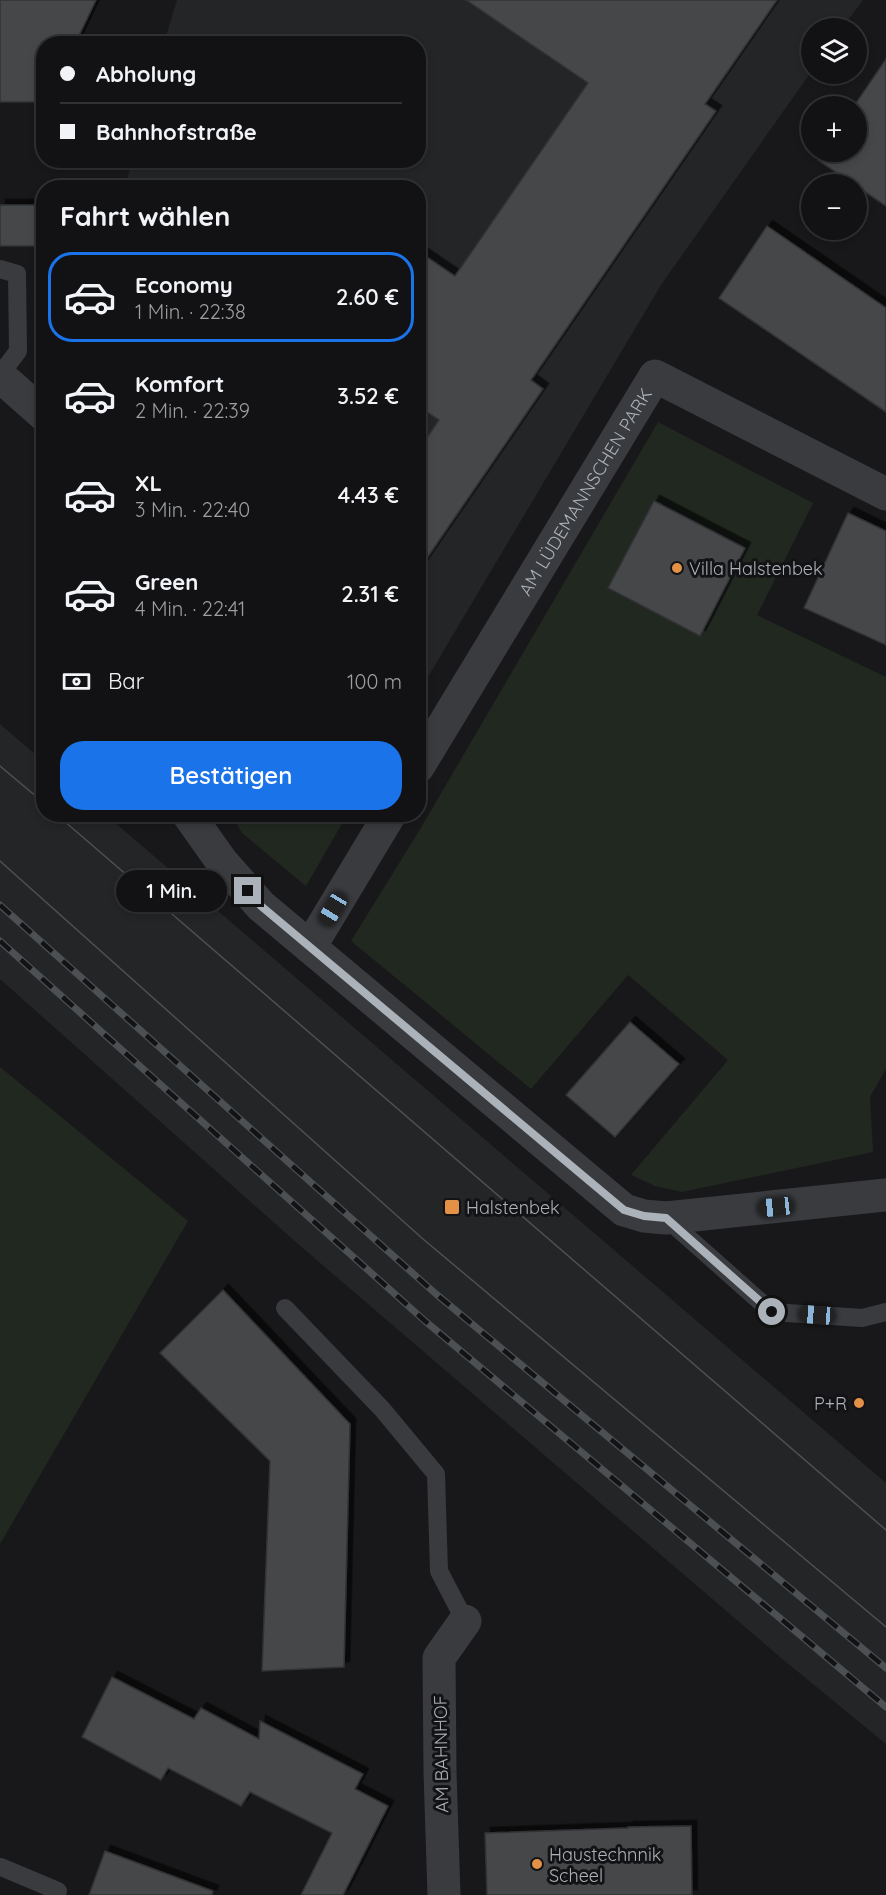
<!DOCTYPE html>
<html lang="de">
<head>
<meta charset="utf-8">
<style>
  body { margin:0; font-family:Quicksand,sans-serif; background:#1b1b1d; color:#f1f3f6; height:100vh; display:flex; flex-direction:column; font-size:22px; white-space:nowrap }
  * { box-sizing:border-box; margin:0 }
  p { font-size:20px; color:#9c9ea0 }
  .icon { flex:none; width:33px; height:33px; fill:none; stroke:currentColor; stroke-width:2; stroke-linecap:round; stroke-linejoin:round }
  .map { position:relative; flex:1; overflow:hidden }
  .panel { position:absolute; left:36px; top:180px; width:390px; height:642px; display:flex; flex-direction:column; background:#121214; border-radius:24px; box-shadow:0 3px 9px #0003,0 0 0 2px #313234 }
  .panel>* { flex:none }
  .guide { position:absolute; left:36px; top:36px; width:390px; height:132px; border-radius:24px; box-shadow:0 3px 9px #0003,0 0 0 2px #313234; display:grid; align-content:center; height:132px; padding:0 24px; background:#121214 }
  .tools { position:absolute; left:801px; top:18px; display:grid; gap:12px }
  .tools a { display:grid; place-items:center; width:66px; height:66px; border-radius:50%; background:#121214; box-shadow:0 3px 9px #0003,0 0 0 2px #313234; font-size:30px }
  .end { position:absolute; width:27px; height:27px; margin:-14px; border:8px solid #acb2b9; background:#111; box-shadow:0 0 0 3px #111 }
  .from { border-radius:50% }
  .bubble { position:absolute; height:42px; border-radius:21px; background:#121214; box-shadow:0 3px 9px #0003,0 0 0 2px #313234; font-size:20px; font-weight:600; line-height:42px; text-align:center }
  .car { position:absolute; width:18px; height:36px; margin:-18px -9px; border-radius:8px; box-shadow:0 0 4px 2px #0007; background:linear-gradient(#222 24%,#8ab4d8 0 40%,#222 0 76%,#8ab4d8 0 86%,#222 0) }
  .guide b { display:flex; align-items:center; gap:21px; height:57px; font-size:22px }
  .guide b+b { border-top:2px solid #313234 }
  .guide i { width:15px; height:15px; background:#f1f3f6 }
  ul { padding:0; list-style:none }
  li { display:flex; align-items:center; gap:18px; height:90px; margin:0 12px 9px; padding:0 12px; border:3px solid transparent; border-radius:24px }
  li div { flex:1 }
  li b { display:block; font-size:22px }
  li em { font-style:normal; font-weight:600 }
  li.current { border-color:#1a73e8 }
  li>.icon { width:54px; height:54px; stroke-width:1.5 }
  h2 { padding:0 24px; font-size:27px; line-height:72px }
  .pay { display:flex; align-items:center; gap:15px; height:66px; padding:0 24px; font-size:22px }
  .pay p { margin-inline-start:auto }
  .cta { display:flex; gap:12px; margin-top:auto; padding:12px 24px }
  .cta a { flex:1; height:69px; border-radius:24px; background:#1a73e8; color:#fff; font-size:24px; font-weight:600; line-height:69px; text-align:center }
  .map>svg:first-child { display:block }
</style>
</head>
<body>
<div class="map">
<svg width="886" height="1895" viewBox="0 0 886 1895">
  <defs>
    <filter id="shadow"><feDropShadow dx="5.5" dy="-5.5" stdDeviation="0" flood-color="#0009"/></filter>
  </defs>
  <rect width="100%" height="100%" fill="#18181a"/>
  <g fill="#242527">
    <path d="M177,0H863L842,28H812L811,72L661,285L419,692L418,188H125L132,161L418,160V44L164,43Z"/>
    <path d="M0,724L43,761L44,814L106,815L886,1483V1744L780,1657L298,1244L0,979Z"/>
  </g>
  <g fill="#212820">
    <path d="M658,422L813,503L757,615L886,677V1069L870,1097L873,1152L682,1192L655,1186L631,1175L728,1060L628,975L531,1089L351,941L419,831Z"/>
    <path d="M231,815H347L306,886L242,833Z"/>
    <path d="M0,1067L188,1221L0,1544Z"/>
  </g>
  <g fill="#45474a" stroke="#323336" stroke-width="1.5" filter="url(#shadow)">
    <path d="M0,0H96L75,44H44V102H0Z"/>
    <path d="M466,0H777L705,104L716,111L531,380L543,389L418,571V451L439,420L418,406V251L455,276L588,83Z"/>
    <path d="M886,59V206L818,160L823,152H856V106H854Z"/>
    <rect x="0" y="205" width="44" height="41"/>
    <path d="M767,226L886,308V412L719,298Z"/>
    <path d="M654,501L745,548L700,636L608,588Z"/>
    <path d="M848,513L886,531V645L804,608Z"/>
    <path d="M630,1022L679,1064L615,1137L566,1095Z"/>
    <path d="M223,1290L350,1424L344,1667L262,1671L270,1461L160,1353Z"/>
    <path d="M112,1677L194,1719L201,1708L259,1739L260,1721L363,1774L355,1789L388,1806L343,1895H301L332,1833L250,1792L241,1806L168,1768L161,1780L82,1737Z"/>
    <path d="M691,1826L692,1895H487L485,1833L628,1828V1827Z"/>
    <path d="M105,1851L213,1891L212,1895H89Z"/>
  </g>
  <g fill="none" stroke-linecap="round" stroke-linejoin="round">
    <g stroke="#393b3f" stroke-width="18">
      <path d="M0,269L17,274L18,351L0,375"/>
      <path d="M666,1218L772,1312L862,1318L886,1312"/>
      <path d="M285,1308L382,1409L436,1474L439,1571L465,1621"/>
      <path d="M1,1867L58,1891L56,1895"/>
    </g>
    <g stroke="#393b3f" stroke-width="33">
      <path d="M0,376L44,415"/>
      <path id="s1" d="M418,767L655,376L886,494"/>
      <path d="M188,814L222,862L261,906L624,1210L644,1216L666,1218L886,1195"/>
      <path d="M310,947L390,814"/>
      <path d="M444,1895L440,1772L439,1658L465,1621"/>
    </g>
    <g stroke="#4d5053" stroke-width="1.5">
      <path d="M0,766L44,803"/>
      <path d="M56,814L886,1530"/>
      <path d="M0,861L423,1239L886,1627"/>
    </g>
    <defs>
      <g id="rail">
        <path d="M0,905L436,1294L886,1668"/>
        <path d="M0,941L425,1321L886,1707"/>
      </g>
    </defs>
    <use href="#rail" stroke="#4d5053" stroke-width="7"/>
    <use href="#rail" stroke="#131315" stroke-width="4.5" stroke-dasharray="14" stroke-linecap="butt"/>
  </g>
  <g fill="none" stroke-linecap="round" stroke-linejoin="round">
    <path stroke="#acb2b9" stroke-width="8" d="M248,891L261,906L624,1210L644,1216L666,1218L772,1312"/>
  </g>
  <g fill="#e39147" stroke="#131315" stroke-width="2">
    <circle cx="677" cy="568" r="6"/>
    <rect x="444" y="1199" width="16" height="16" rx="3"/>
    <circle cx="859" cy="1403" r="6"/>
    <circle cx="537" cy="1864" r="6"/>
  </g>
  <g text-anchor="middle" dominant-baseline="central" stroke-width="6" stroke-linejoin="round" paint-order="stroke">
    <g font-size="18" fill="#acb2b9" stroke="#131315">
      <text stroke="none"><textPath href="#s1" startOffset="322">AM LÜDEMANNSCHEN PARK</textPath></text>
      <text transform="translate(441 1754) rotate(-91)">AM BAHNHOF</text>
    </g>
    <g font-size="18" fill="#acb2b9" stroke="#131315" text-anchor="start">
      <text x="689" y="568">Villa Halstenbek</text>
      <text x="466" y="1207">Halstenbek</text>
      <text x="847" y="1403" text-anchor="end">P+R</text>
      <text x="549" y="1854">Haustechnnik<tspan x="549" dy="21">Scheel</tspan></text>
    </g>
  </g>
</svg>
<div class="tools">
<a><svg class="icon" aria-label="layers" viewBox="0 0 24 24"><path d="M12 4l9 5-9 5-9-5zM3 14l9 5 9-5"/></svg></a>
<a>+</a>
<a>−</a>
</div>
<i class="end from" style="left:772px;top:1312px"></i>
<i class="end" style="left:248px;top:891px"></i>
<div class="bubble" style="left:116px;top:870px;width:111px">1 Min.</div>
<i class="car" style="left:333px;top:909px;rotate:211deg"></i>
<i class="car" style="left:776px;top:1207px;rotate:264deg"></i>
<i class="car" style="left:817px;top:1315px;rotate:274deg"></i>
<div class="guide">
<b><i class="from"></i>Abholung</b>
<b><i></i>Bahnhofstraße</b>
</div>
<section class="panel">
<h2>Fahrt wählen</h2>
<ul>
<li class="current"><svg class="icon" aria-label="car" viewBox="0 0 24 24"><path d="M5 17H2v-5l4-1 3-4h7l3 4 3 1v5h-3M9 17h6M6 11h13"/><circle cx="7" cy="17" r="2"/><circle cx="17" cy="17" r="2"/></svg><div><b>Economy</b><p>1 Min. · 22:38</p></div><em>2.60 €</em></li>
<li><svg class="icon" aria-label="car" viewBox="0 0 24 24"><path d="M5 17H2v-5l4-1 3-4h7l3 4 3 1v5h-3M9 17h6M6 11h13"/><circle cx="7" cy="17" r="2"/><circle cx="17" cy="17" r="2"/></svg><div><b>Komfort</b><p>2 Min. · 22:39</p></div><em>3.52 €</em></li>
<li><svg class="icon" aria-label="car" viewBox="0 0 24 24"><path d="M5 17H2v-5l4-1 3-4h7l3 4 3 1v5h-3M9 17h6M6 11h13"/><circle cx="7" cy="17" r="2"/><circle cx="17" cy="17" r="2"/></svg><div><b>XL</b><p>3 Min. · 22:40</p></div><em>4.43 €</em></li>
<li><svg class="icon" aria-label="car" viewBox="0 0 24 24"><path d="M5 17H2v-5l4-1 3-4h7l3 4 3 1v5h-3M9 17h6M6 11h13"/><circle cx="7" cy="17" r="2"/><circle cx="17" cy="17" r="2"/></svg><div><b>Green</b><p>4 Min. · 22:41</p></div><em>2.31 €</em></li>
</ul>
<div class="pay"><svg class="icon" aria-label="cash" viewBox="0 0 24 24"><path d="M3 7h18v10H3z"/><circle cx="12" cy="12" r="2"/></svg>Bar<p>100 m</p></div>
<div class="cta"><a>Bestätigen</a></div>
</section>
</div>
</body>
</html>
